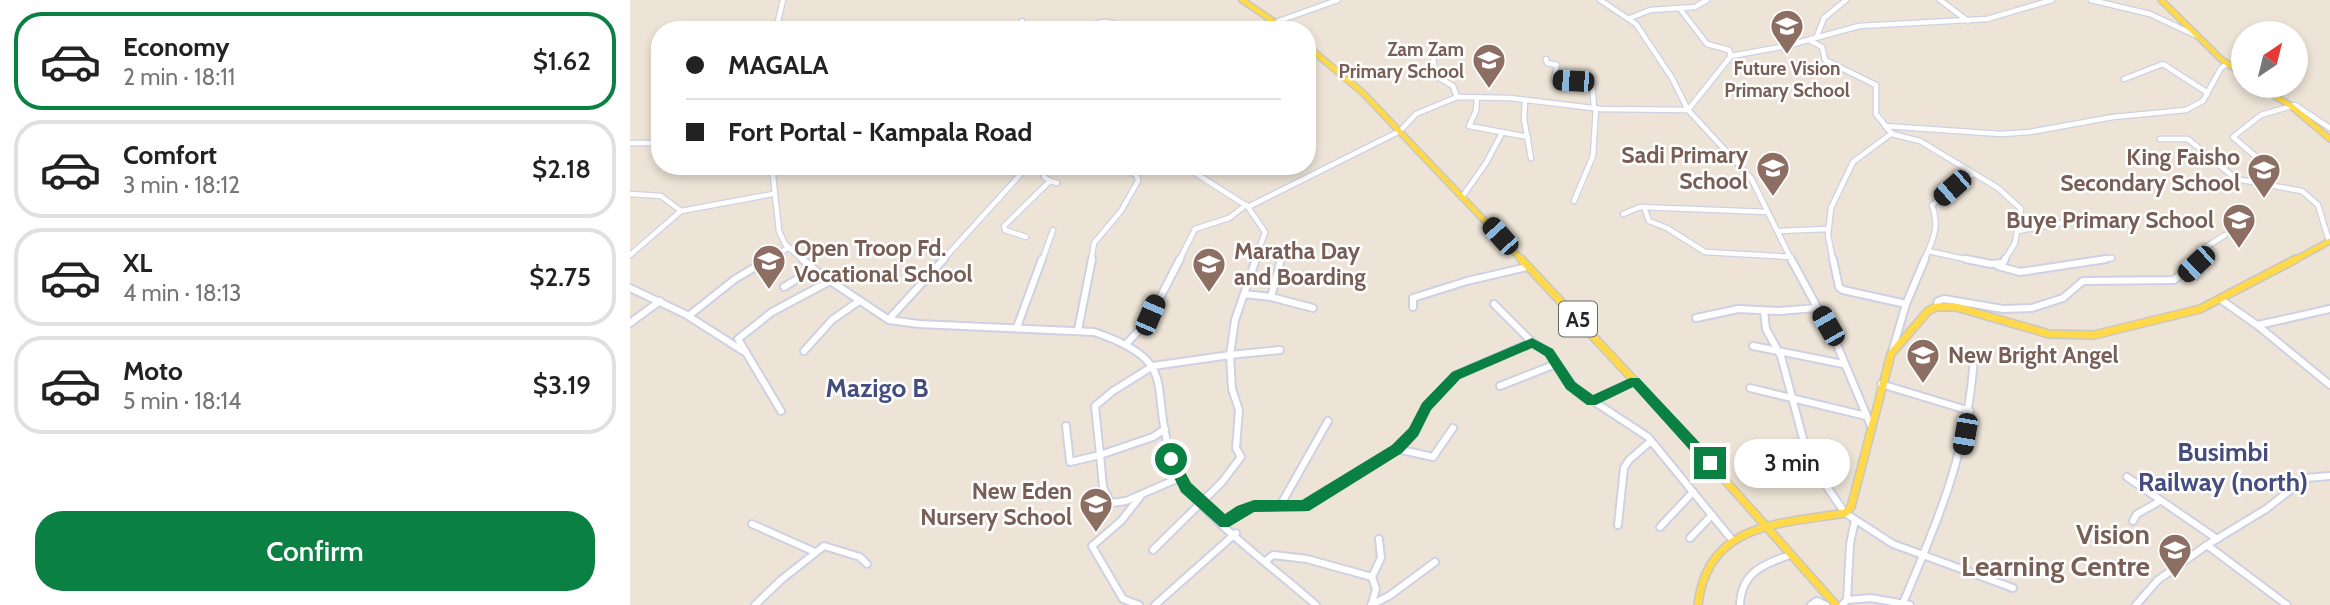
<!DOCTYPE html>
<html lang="en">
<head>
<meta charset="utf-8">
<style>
  body { margin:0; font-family:Cabin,sans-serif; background:#f2f2f2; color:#222; height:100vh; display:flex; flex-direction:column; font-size:26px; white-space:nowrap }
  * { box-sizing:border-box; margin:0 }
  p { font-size:23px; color:#767676 }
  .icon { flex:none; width:38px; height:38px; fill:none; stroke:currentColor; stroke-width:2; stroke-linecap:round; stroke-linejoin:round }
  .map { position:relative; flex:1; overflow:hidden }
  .side { display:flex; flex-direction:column; background:#fff; width:630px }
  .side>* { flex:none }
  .banner { position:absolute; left:21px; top:21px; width:665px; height:154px; border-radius:28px; box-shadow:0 4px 10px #0003; display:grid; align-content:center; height:154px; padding:0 35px; background:#fff }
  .needle { width:46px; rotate:35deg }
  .fabs { position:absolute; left:1601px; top:21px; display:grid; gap:14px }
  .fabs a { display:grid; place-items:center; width:77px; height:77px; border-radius:50%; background:#fff; box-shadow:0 4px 10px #0003; font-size:35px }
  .end { position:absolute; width:32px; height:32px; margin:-16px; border:9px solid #0b8043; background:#fff; box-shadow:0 0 0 4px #fff }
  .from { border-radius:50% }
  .bubble { position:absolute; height:49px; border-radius:24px; background:#fff; box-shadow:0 4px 10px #0003; font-size:23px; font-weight:600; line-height:49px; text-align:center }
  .car { position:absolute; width:21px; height:42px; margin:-21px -10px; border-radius:9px; box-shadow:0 0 5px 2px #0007; background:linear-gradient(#222 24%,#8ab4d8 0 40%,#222 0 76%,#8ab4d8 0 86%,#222 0) }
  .banner b { display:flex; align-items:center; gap:24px; height:66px; font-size:26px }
  .banner b+b { border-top:2px solid #e0e0e0 }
  .banner i { width:18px; height:18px; background:#222 }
  ul { padding:12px 0 0; list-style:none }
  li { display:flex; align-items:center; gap:21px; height:98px; margin:0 14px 10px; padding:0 21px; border:4px solid #e0e0e0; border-radius:28px }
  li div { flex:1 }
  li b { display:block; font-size:26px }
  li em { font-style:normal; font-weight:600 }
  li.active { border-color:#0b8043 }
  li>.icon { width:63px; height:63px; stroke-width:1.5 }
  .action { display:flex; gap:14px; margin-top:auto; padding:14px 35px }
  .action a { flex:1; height:80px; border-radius:28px; background:#0b8043; color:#fff; font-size:28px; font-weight:600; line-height:80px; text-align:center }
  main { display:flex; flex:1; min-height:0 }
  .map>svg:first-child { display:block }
</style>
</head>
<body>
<main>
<section class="side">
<ul>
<li class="active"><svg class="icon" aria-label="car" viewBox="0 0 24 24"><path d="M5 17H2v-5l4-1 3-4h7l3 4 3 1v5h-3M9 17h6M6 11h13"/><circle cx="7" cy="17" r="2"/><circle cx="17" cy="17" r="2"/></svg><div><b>Economy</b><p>2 min · 18:11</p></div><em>$1.62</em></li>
<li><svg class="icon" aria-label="car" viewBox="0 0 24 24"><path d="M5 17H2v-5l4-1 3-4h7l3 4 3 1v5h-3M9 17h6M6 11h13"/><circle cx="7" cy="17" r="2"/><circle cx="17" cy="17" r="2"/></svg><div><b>Comfort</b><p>3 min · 18:12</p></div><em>$2.18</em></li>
<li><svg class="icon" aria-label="car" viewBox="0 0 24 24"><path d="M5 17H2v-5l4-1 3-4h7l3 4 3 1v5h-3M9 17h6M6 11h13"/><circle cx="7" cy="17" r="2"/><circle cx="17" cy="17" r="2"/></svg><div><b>XL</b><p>4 min · 18:13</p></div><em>$2.75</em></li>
<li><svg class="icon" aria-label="car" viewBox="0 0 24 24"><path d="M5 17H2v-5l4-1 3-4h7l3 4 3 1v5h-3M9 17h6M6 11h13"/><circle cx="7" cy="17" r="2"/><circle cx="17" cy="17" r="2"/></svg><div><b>Moto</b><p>5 min · 18:14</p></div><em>$3.19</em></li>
</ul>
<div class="action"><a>Confirm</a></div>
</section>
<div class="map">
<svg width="1700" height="605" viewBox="0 0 1700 605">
  <rect width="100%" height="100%" fill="#ede4d7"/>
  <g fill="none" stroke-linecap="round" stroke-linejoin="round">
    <defs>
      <g id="minor-far1">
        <path d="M970,0L1006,24L1042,78L1058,110L1121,178L1162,261"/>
        <path d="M1310,0L1338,21"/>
        <path d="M1461,0L1520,14L1567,36"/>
        <path d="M1050,9L1077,44L1099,50L1101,56"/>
        <path d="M1000,18L1020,10L1065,7L1077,0"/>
        <path d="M392,21L394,30"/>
        <path d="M646,22L708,0"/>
        <path d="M146,30L153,0"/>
        <path d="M456,30C470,17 485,22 500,30"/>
        <path d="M1187,36L1194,18L1216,0"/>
        <path d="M1179,40L1192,47L1195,60L1246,85V114L1262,134L1290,141L1368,188L1391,209L1385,243L1374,261"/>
        <path d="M803,57L806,76L823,86L827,97"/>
        <path d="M916,59L917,63L927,65L924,79L962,82L964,108"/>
        <path d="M1494,79L1533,64L1578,93"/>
        <path d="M847,98L846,111L839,126L898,137"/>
        <path d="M895,101L894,119L901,158"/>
        <path d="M1255,126L1371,134L1400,132L1483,117L1556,110L1573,101L1591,68L1597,64"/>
        <path d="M1530,139H1558L1606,179L1672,191L1688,205L1699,241"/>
        <path d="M0,143H30"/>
        <path d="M1631,161L1603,137L1631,115L1665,105L1700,128"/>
        <path d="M142,166L149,231L155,244L174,261"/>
        <path d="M414,166V177L420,181"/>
        <path d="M560,166L565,173L617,206"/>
        <path d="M0,194L31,196L51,211"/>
        <path d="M832,197L856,163L872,133"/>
        <path d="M944,201L963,156L966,108"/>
        <path d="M1014,207L1019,221L1037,228L1075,252L1161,257"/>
        <path d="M993,214L1010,207L1138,212"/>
        <path d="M1149,231L1197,229"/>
        <path d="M1388,231L1437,222"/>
        <path d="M396,237L375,230L374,226L420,181L427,183"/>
        <path d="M1298,251L1344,261"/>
        <path d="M0,255L51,211L143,194"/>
        <path d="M136,261L158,248"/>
        <path d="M312,261L398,166"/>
        <path d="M412,261L423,230"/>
        <path d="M461,261L464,243L491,211L508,181L507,176L492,166"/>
        <path d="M549,261L565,229L599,218L616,205"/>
        <path d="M625,261L635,232L618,207L770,131L786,114L827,97L879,98L971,109L1058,110L1101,56L1156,46L1229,26L1357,19L1422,0"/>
        <path d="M651,261L653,253"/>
        <path d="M1203,261L1198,235L1201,208L1223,162L1262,133"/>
        <path d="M1294,261C1303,238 1310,229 1302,205L1343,174"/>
        <path d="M1465,261L1482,258"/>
        <path d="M1568,261L1576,247L1595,235"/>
      </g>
      <g id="minor">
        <path d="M172,259L190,274L259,320L289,324L464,332C553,362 518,387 541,456C544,464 546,474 551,481C585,526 643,567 686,605"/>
        <path d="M1161,259L1205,340L1241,426"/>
        <path d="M1203,259L1209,287L1213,290L1276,304"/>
        <path d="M1336,259L1361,264L1373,263L1375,259"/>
        <path d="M1368,266L1390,272L1476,259"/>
        <path d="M154,287L183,269"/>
        <path d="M0,288L55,314L113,351"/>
        <path d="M614,294L641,297L683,308"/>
        <path d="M641,297L651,259"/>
        <path d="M1590,299L1627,325L1700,385"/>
        <path d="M864,304L902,342"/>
        <path d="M783,307V298L837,281L897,267"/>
        <path d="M1306,307L1308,301L1314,299L1373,309L1402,308L1433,298L1453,281L1544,280L1569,259"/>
        <path d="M1134,311L1136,329L1151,356L1179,461L1215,513L1263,544L1383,588"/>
        <path d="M61,314L105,279L139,259"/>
        <path d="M1066,318L1108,309L1149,311L1187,308"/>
        <path d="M259,319L314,259"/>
        <path d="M0,323L30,301"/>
        <path d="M1628,325L1700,309"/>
        <path d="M387,327L412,259"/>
        <path d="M448,330L462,259"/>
        <path d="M496,344L518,321L550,259"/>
        <path d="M1123,346L1213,364"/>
        <path d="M174,351L202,320L229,301"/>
        <path d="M1262,352L1276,304L1295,259"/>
        <path d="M1251,384L1340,411"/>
        <path d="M870,386L926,364"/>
        <path d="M1120,388L1236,416"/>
        <path d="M962,401L1005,381"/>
        <path d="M151,411L108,339L142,312L200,281"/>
        <path d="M436,426L440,462L470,455L473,487L481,503L496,501L549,478"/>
        <path d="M535,429L523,437L470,455L465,406L483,391L523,366L600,355L605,320L626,259"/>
        <path d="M767,449L803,457L823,428"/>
        <path d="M1497,477L1587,539"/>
        <path d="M650,506L698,421"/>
        <path d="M1503,521L1507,514L1530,501"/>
        <path d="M595,522L612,510L624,506L674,507L767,449L784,432L797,406L826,375L902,342L919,353L945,389L1018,437L1103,541"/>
        <path d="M122,524L185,552"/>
        <path d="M988,525L994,468L999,460L1021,441"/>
        <path d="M1030,527L1063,492"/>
        <path d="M1060,538L1082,515"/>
        <path d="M1577,545L1657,605"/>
        <path d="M523,550L592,482L611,457L606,448L609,410L602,389L600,355L650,350"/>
        <path d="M636,561L643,555L677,559L742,577"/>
        <path d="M1217,600L1241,598L1280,605"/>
        <path d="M742,603L746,589L742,577L751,558L749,539"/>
        <path d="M1273,603C1309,519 1339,447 1344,355"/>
        <path d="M125,605L151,580L194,546L230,557L237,564"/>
        <path d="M509,605L493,599L462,546L491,521L510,497"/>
        <path d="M525,605L606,533"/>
        <path d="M741,605L759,596L805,562"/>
        <path d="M1110,605C1111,573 1133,564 1160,555"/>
        <path d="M1181,605L1187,601L1196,605"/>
        <path d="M1212,605L1217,600L1220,544L1225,520"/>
        <path d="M1506,605L1528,580L1577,545L1636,509L1676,478L1700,476"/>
      </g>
      <g id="major-far1">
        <path d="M612,0L656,30"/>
        <path d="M1531,0L1591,59L1614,75"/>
        <path d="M677,46L733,93L893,261"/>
        <path d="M1629,86L1661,106L1700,139"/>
        <path d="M1663,261L1700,241"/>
      </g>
      <g id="major">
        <path d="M891,259L1054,434L1206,605"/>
        <path d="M1068,605C1077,522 1151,524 1215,513L1221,507L1261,354L1298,311L1306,307H1326L1419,334L1464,335L1570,309L1666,259"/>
      </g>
    </defs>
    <use href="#minor-far1" stroke="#cdd1e3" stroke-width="7"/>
    <use href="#minor" stroke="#cdd1e3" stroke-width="10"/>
    <use href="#major-far1" stroke="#c7c7c7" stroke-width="8"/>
    <use href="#major" stroke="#c7c7c7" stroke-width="10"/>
    <use href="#minor-far1" stroke="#fff" stroke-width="4.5"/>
    <use href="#minor" stroke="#fff" stroke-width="6"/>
    <use href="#major-far1" stroke="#ffd94a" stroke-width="5"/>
    <use href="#major" stroke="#ffd94a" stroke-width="7"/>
  </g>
  <path fill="#0b8043" d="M902,338L923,349L945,382L963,395L1000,378H1009L1085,459V467H1075L1003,387L966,405H957L936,389L915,356L902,348L830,379L801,410L788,436L772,453L679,511L624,512L599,527H590L551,492L535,459L537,455H546L561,483L595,514L607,506L624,500H672L762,445L779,428L792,403L822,372Z"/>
  <defs>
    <symbol id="school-pin" viewBox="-11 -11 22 30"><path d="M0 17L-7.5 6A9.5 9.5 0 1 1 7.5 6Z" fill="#8d6e63" stroke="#fff"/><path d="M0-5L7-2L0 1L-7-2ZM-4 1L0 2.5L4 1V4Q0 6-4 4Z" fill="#fff"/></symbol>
  </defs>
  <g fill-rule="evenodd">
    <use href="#school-pin" x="1138" y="7" width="38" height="52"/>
    <use href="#school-pin" x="840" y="41" width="38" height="52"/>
    <use href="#school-pin" x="1124" y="149" width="38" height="52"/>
    <use href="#school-pin" x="1615" y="151" width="38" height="52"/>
    <use href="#school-pin" x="1590" y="201" width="38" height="52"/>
    <use href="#school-pin" x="120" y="242" width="38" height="52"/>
    <use href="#school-pin" x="560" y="245" width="38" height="52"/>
    <use href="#school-pin" x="1274" y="336" width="38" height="52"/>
    <use href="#school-pin" x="447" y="485" width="38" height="52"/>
    <use href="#school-pin" x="1526" y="531" width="38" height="52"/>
  </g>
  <g text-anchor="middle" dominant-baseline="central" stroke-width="5" stroke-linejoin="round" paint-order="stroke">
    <g font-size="19" font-weight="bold" fill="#785e54" stroke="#fff" text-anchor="end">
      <text x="834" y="49">Zam Zam<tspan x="834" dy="22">Primary School</tspan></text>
      <text x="1157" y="68" text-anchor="middle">Future Vision<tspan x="1157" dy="22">Primary School</tspan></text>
    </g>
    <rect fill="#fff" stroke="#686868" stroke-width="2" x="929" y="301.5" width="38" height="35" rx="5"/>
    <g font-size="21" font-weight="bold" fill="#282828">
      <text x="948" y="319">A5</text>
    </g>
    <g font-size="23" font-weight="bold" fill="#785e54" stroke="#fff" text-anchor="end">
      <text x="1118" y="155">Sadi Primary<tspan x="1118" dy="26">School</tspan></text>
      <text x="1610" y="157">King Faisho<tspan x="1610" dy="26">Secondary School</tspan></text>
      <text x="1584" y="220">Buye Primary School</text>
      <text x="164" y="248" text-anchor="start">Open Troop Fd.<tspan x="164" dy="26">Vocational School</tspan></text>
      <text x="604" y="251" text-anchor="start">Maratha Day<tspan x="604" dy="26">and Boarding</tspan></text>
      <text x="1318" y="355" text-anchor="start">New Bright Angel</text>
      <text x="442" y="491">New Eden<tspan x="442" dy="26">Nursery School</tspan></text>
    </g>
    <g font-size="26" font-weight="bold" fill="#444d7d" stroke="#fff">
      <text x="247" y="388">Mazigo B</text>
      <text x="1593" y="452">Busimbi<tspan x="1593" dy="30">Railway (north)</tspan></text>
    </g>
    <g font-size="28" font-weight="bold" fill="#785e54" stroke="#fff" text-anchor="end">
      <text x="1520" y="534">Vision<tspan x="1520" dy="32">Learning Centre</tspan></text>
    </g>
  </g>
</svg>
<div class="fabs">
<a><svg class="needle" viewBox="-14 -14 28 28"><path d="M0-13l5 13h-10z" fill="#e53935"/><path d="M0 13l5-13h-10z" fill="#767676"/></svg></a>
</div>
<i class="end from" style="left:541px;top:459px"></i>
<i class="end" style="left:1080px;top:463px"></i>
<div class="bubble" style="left:1104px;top:439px;width:116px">3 min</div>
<i class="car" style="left:943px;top:81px;rotate:273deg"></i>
<i class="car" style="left:1322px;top:188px;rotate:229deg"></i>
<i class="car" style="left:870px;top:236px;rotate:318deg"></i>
<i class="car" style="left:1566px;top:264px;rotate:227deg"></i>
<i class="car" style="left:520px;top:315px;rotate:23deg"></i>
<i class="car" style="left:1198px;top:326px;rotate:330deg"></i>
<i class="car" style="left:1335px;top:434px;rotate:190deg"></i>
<div class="banner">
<b><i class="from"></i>MAGALA</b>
<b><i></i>Fort Portal - Kampala Road</b>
</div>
</div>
</main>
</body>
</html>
